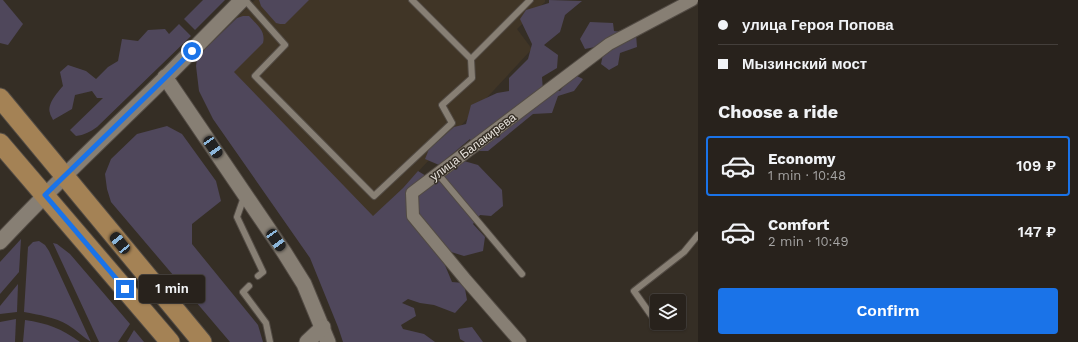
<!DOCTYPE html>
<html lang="en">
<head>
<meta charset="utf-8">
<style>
  body { margin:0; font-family:"Work Sans",sans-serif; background:#302a25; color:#f1f3f6; height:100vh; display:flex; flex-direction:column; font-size:15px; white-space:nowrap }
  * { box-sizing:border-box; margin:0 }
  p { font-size:13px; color:#a5a4a3 }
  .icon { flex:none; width:22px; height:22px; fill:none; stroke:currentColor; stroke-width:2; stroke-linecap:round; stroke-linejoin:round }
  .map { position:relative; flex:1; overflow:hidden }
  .sheet { display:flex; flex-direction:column; background:#28221c; width:380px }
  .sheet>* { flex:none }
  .guide { display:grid; align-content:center; height:88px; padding:0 20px; background:#28221c }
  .buttons { position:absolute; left:650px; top:294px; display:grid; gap:8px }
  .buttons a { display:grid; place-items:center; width:36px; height:36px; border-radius:4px; background:#28221c; box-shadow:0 1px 3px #0004,0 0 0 1px #443f3b; font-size:20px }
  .end { position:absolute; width:18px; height:18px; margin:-9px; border:5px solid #1a73e8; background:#fff; box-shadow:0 0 0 2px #fff }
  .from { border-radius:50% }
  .bubble { position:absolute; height:28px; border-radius:4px; background:#28221c; box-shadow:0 1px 3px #0004,0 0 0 1px #443f3b; font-size:13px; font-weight:600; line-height:28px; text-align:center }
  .car { position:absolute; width:12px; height:24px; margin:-12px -6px; border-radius:5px; box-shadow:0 0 3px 1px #0007; background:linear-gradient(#222 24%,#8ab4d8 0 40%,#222 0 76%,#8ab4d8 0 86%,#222 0) }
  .guide b { display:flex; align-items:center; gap:14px; height:38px; font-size:15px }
  .guide b+b { border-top:1px solid #443f3b }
  .guide i { width:10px; height:10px; background:#f1f3f6 }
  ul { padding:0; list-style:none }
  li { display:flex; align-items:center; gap:12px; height:60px; margin:0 8px 6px; padding:0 12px; border:2px solid transparent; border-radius:4px }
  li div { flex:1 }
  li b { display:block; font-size:15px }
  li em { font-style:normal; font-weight:600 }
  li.on { border-color:#1a73e8 }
  li>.icon { width:36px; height:36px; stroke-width:1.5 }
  h2 { padding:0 20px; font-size:18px; line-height:48px }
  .cta { display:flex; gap:8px; margin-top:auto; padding:8px 20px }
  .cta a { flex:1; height:46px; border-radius:4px; background:#1a73e8; color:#fff; font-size:16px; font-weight:600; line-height:46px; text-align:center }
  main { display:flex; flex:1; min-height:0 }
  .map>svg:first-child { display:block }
</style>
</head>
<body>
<main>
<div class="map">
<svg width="698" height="342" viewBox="0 0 698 342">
  <rect width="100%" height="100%" fill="#352e25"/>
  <path fill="#403526" d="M255,0H545V2L517,29L532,49L403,188L357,232L197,59L206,48Z"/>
  <g fill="#4f475b">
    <path d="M0,0H3L23,24L8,45L0,43Z"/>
    <path d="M203,0H225L195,30L184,19Z"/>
    <path d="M259,0H309L285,24H280L276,23L261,6Z"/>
    <path d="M549,0L582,1L565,15L560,32L544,45L558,55L557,68L542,77L543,91H560L573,74L583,79L574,91L558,96L552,113L533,114L488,151H476L470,139L439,165L425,159L429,149L454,127L466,124L471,105L497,93L509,91V78L528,59L532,44L520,19L526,10L549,3Z"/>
    <path d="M243,16H249C257,25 266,31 263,43L234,72L373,216L403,188L418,171L436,182L464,161L478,165L502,190L503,206L491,216L480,215L473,224L485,237L483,251L464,256L448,251L442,258L452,282L464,283L467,300L455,313L434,305L420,303L408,299L402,303L414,308L416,316L401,325L403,329L424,334L435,342H343L338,327L310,258L213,119L199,91L196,66L197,59L206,48L237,18Z"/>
    <path d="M590,22L613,23L614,31L636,34L637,47L620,53L618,65L609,70L601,64L605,45L585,49L580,39Z"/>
    <path d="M179,24L191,36L97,127C90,132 84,135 76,136L70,130L103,98H97L92,91L75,95L72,109L53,120C52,117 50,115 50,113C47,104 57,93 63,86L60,72L68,65L86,71L96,79L108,67L118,61L122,39L138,41L148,30L165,29L169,34Z"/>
    <path d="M167,126L182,134L216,181L221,201L192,224V244L258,325L263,342H230L111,202L107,189L105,174L111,159L137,134Z"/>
    <path d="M21,239L19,272L0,294V262Z"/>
    <path d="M39,241L45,245L49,251L91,342C83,337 76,330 68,325C55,317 39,315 24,312L28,247L33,242Z"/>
    <path d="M53,243L57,244L70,254L130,324L118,342H99Z"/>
    <path d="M18,284L17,312L0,314V306Z"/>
    <path d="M16,319L15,342H0V322Z"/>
    <path d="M25,320C47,323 62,329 80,342H23Z"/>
    <path d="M472,327L483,342H465L460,339L458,329Z"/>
    <path d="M134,330L144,342H127Z"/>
  </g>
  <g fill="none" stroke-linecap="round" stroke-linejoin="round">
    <defs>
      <g id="service">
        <path d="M245,0L285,45L255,76L374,196L452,123L442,105L472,78L471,59"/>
        <path d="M412,0L471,59L530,0"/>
        <path d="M438,174L522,274"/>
        <path d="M244,197L237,217L263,272L258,276"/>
        <path d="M249,286L243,292L266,323L270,342"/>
        <path d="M658,325L634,291L684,252L698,235"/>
      </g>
      <path id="minor" d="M520,342L466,280L413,216L412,193L609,44L692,0"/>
      <g id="tertiary">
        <path d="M165,77L284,252L304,284L328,342"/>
        <path d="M0,242C53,185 110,132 165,78C191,52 216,26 242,0"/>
        <path d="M307,342L323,327"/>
      </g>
      <g id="primary">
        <path d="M0,98L202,342"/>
        <path d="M0,143L170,342"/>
      </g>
    </defs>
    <use href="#service" stroke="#524b44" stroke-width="8"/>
    <use href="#minor" stroke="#524b44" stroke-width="14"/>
    <use href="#tertiary" stroke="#524b44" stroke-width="17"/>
    <use href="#primary" stroke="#524b44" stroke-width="21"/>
    <use href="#service" stroke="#877f74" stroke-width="6"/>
    <use href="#minor" stroke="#877f74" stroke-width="12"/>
    <use href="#tertiary" stroke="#877f74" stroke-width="15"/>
    <use href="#primary" stroke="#a48255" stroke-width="19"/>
  </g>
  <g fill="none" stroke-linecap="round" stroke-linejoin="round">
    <path stroke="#1a73e8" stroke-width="5" d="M125,289L45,195L165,78L192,51"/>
  </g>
  <g text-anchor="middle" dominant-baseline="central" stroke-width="3" stroke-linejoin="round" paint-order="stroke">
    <g font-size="12" fill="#e7e2dc" stroke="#352e25">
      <text transform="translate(473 147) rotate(-37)">улица Балакирева</text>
    </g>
  </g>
</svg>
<div class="buttons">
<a><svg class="icon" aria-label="layers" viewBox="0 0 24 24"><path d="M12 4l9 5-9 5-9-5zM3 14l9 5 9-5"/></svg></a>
</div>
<i class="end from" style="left:192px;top:51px"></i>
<i class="end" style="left:125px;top:289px"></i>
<div class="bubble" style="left:139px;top:275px;width:66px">1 min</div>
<i class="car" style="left:213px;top:147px;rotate:146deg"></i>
<i class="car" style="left:276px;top:240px;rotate:145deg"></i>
<i class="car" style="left:120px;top:243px;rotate:321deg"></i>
</div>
<section class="sheet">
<div class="guide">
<b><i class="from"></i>улица Героя Попова</b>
<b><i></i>Мызинский мост</b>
</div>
<h2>Choose a ride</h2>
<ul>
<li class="on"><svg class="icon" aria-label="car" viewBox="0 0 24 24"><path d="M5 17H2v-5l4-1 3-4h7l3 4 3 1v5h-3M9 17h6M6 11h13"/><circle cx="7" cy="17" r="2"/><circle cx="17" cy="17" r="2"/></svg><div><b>Economy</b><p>1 min · 10:48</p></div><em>109 ₽</em></li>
<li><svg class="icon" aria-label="car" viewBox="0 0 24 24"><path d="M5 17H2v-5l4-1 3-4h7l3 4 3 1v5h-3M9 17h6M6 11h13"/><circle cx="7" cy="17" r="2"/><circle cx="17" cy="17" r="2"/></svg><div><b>Comfort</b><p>2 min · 10:49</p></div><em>147 ₽</em></li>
</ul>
<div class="cta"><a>Confirm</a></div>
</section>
</main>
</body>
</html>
